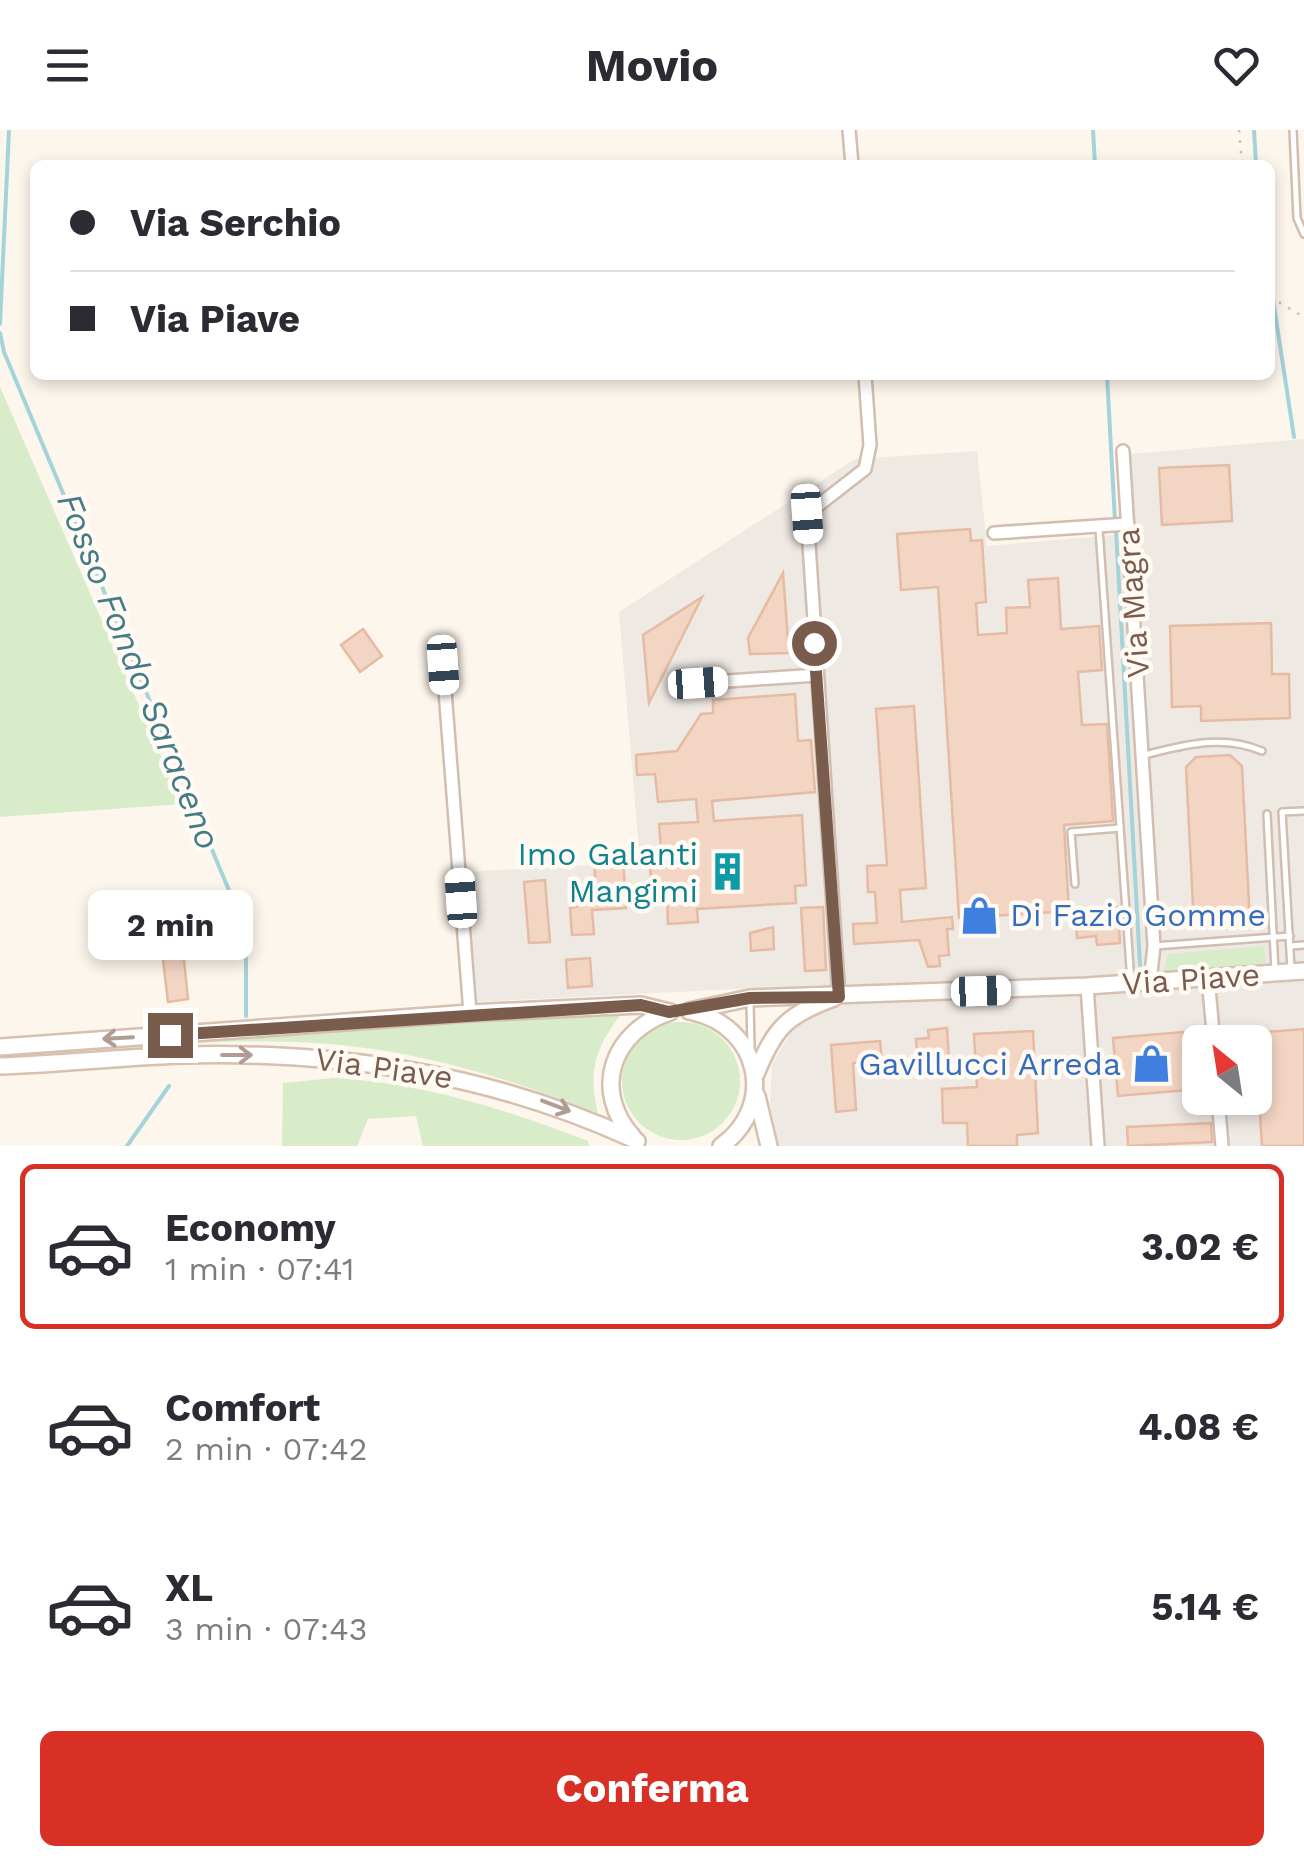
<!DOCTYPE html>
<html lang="it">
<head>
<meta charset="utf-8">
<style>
  body { margin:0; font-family:"Work Sans",sans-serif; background:#f7f7f7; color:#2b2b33; height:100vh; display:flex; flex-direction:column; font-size:38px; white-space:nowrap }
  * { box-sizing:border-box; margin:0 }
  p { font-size:32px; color:#7c7c81 }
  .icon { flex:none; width:55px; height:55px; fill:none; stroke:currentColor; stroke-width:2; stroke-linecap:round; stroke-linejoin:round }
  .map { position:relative; height:1016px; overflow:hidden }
  .sheet { display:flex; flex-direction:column; background:#fff; flex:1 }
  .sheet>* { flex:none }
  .guide { position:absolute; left:30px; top:30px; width:1245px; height:220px; border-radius:15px; box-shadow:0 5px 15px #0003; display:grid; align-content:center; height:220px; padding:0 40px; background:#fff }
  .needle { width:65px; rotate:330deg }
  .fabs { position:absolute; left:1182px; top:895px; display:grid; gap:20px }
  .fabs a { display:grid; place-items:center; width:90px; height:90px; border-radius:15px; background:#fff; box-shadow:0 5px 15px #0003; font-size:50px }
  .end { position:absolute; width:45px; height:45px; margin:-22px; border:12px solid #7a5c4d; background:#fff; box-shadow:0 0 0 5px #fff }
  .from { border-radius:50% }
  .bubble { position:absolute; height:70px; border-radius:15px; background:#fff; box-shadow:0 5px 15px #0003; font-size:32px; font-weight:700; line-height:70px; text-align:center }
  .car { position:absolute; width:30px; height:60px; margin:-30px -15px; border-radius:12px; box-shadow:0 0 8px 2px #0007; background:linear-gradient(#fff 24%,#345 0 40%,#fff 0 76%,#345 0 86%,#fff 0) }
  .guide b { display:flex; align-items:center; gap:35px; height:95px; font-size:38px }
  .guide b+b { border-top:2px solid #e1e1e2 }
  .guide i { width:25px; height:25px; background:#2b2b33 }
  ul { padding:18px 0 0; list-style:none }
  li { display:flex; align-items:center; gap:30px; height:165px; margin:0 20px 15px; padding:0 20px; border:5px solid transparent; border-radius:15px }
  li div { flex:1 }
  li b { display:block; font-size:38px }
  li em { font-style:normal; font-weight:700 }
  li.on { border-color:#d93025 }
  li>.icon { width:90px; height:90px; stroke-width:1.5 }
  .action { display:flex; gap:20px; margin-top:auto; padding:20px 40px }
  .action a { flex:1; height:115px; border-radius:15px; background:#d93025; color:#fff; font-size:40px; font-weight:700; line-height:115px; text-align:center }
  header { display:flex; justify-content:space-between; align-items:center; height:130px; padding:0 40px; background:#fff; font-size:45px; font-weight:700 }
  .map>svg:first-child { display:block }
</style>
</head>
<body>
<header><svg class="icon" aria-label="menu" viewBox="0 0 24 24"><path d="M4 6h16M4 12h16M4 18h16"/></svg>Movio<svg class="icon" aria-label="heart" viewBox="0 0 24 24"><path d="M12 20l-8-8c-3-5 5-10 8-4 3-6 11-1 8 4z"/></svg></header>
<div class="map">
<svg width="1304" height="1016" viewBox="0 0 1304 1016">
  <rect width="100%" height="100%" fill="#fdf6ec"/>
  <path fill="#efe9e4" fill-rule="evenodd" d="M1304,309V1016H779L770,975L772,934L792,900L805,889L825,883L822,855L474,872L465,742L640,732L619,482L855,329L977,321L987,416L1134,403L1129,324ZM1200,912H1255V968H1200Z"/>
  <g fill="#d8ecc9">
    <path d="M0,257L182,674L0,687Z"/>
    <path d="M1264,816L1266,834L1164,841L1168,824Z"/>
    <path d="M623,882C596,915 587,941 598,983C501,945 400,915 295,912C204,908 112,919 21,926L20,921Z"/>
    <circle cx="681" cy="951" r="59"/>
    <path d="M334,948C423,953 505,979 588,1011L589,1016H423L416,986L368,989L357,1016H282L283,953Z"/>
  </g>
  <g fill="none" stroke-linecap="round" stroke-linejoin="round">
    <g stroke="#a5d3da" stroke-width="4">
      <path d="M1093,0L1095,35"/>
      <path d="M1254,0L1256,35"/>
      <path d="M1270,150L1294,307"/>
      <path d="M0,194L9,0"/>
      <path d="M0,203L4,222L233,770L246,821V886"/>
      <path d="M1107,245L1115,391"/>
      <path d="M1116,400L1140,835"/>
      <path d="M127,1016L169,956"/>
    </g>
  </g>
  <g fill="#f3d5c3" stroke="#e6bba3" stroke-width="2.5">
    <path d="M1229,335L1232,391L1162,395L1159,338Z"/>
    <path d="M970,399L971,411L982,410L986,472L976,473L978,505L1007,503L1006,478L1030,477L1028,450L1058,448L1061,499L1099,496L1102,540L1078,542L1082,595L1107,594L1113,691L1064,695L1069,781L959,788L938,457L901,460L897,404Z"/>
    <path d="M783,443L789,523L750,524L748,508Z"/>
    <path d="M702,467L649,573L643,505Z"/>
    <path d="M1271,493L1272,544H1289L1290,588L1201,591V576L1172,577L1170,496Z"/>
    <path d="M363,499L382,526L360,542L341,515Z"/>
    <path d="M795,564L798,611L811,610L815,662L712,671L714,691L802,685L806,755L795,756L796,773L697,779L698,792L668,794L667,768L660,769L659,751H651L650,732H662L659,694L698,692L696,669L658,672L655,644L637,645L636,625L677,621L701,584L713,583V570Z"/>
    <path d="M914,576L926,758L900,760L902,792L952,787L953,799H947L949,825L939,826L940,836L928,837L919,810L854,814L853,794L877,793L875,762H868L867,736L887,735L876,579Z"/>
    <path d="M1230,625L1242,636L1250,793L1194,796L1186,637L1196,627Z"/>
    <path d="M623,726L626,778L592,780L594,804L572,805L570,778L577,777V769L596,767L594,728Z"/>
    <path d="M545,750L550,812L529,813L524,752Z"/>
    <path d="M823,777L826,840L805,841L801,778Z"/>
    <path d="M1118,777L1120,813L1097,815L1096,806L1077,808L1076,780Z"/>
    <path d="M773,797L774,819L751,821L750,803Z"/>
    <path d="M183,820L188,869L168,872L162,822Z"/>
    <path d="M590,828L592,856L568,858L566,830Z"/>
    <path d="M947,898L950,946L930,947L929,933L918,934L916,909L929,908L928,900Z"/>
    <path d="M1304,899V1016H1262L1255,903Z"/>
    <path d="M1033,901L1038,1003L1017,1005V1016H968L967,993H943L942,959L977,957L974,904Z"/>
    <path d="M1183,902L1188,960L1118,966L1113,908Z"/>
    <path d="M880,911L882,930L853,933L856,980L836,982L831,915Z"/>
    <path d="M1211,993L1212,1012L1128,1016L1127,997Z"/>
  </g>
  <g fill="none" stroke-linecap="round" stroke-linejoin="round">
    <defs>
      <g id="lane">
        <path d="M1293,0L1297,88L1304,104"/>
        <path d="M1099,399L1131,852"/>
        <path d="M1144,625C1185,615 1222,604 1262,621"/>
        <path d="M1267,684L1275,841"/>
        <path d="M1075,754L1071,702L1120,698"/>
        <path d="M1154,816L1290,806"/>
        <path d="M1290,816L1304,815"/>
        <path d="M1291,839L1282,682L1304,681"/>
        <path d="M750,873L751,917"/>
      </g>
      <g id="street">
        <path d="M849,0L852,35"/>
        <path d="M1123,321L1154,816L1150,852"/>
        <path d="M994,403L1128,394"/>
        <path d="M443,535L470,883"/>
        <path d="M699,553L817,545"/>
        <path d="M1208,848L1214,912"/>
        <path d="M1087,856L1098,1016"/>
        <path d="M839,867L807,384L865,339L870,315L865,245"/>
        <path d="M1218,968L1222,1016"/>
      </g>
      <g id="secondary">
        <path d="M689,881L750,868L1087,856L1304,841"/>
        <path d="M693,882C760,897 777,976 721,1016"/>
        <path d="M0,917L470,883L641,875L669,882"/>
        <path d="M0,936C61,934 122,927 183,925C343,921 492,944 637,1011"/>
        <path d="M756,944C775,897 787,885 834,868"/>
        <path d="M757,966L769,1016"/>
        <path d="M633,1007C591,960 612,901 670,882"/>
      </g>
    </defs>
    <use href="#lane" stroke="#d1beb0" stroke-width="10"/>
    <use href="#street" stroke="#d1beb0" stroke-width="16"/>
    <use href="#secondary" stroke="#d6c0b0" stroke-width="20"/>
    <g stroke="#d9b8a5" stroke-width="2.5" stroke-dasharray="2.5 8" stroke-linecap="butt">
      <path d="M1239,0L1242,35"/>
      <path d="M1270,167L1304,187"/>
    </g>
    <use href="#lane" stroke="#fff" stroke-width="5"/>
    <use href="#street" stroke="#fff" stroke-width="11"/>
    <use href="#secondary" stroke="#fff" stroke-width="15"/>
  </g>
  <defs><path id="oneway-shaft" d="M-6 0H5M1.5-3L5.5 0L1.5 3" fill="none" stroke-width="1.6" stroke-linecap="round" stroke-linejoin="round" transform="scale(2.5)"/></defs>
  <g stroke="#af9d94">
    <use href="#oneway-shaft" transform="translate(118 908) rotate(177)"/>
    <use href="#oneway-shaft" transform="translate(237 925)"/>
    <use href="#oneway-shaft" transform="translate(556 976) rotate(21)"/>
  </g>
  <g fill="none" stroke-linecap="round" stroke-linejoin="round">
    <path stroke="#7a5c4d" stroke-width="12" d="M170,905L641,875L669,882L750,868L839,867L814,513"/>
  </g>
  <defs>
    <symbol id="building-bare" viewBox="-9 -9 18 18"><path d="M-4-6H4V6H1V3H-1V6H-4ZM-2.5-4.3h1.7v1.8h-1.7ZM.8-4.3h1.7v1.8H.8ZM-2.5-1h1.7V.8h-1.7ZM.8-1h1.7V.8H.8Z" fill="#0f9aa8" stroke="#fffaf3" stroke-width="2.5" paint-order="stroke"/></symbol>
    <symbol id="shop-bare" viewBox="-9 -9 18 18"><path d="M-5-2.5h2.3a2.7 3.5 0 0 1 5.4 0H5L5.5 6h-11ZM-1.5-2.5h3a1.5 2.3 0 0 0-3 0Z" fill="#3f7fe0" stroke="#fffaf3" stroke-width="2.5" paint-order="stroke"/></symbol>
  </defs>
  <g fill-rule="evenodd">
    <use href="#building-bare" x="700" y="714" width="55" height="55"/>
    <use href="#shop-bare" x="952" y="758" width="55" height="55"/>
    <use href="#shop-bare" x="1124" y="906" width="55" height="55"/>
  </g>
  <g text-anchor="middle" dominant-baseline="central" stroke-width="9" stroke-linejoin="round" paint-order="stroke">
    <g font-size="32" fill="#7a5c4d" stroke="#fffaf3">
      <text transform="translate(1133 473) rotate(-94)">Via Magra</text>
      <text transform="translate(1191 849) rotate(-4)">Via Piave</text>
      <text transform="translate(384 938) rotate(8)">Via Piave</text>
    </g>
    <g font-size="32" fill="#0d838f" stroke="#fffaf3" text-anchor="end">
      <text x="698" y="724">Imo Galanti<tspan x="698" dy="37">Mangimi</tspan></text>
    </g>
    <g font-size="32" fill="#366cbe" stroke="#fffaf3" text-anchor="start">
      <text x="1010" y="785">Di Fazio Gomme</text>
      <text x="1121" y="934" text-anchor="end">Gavillucci Arreda</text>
    </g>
    <g font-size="35" font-style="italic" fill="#437c86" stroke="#fffaf3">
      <text transform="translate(139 541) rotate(68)">Fosso Fondo Saraceno</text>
    </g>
  </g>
</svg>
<div class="fabs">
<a><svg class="needle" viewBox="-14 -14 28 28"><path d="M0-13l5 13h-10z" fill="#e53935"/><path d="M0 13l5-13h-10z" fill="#7c7c81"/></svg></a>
</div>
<i class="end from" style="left:814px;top:513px"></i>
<i class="end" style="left:170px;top:905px"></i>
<div class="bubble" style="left:88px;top:760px;width:165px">2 min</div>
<i class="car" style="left:807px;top:384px;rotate:176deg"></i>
<i class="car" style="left:443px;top:535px;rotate:176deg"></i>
<i class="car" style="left:698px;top:553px;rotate:86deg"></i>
<i class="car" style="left:461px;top:768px;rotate:356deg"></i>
<i class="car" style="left:981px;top:861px;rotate:88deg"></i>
<div class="guide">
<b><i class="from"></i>Via Serchio</b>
<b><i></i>Via Piave</b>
</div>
</div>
<section class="sheet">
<ul>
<li class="on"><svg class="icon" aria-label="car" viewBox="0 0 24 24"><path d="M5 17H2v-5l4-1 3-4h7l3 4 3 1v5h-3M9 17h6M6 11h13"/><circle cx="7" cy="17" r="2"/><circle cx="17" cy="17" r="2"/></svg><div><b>Economy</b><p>1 min · 07:41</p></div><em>3.02 €</em></li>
<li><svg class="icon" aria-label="car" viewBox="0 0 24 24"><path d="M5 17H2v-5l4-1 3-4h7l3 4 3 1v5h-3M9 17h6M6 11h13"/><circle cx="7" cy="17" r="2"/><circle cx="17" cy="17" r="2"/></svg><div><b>Comfort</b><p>2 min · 07:42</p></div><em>4.08 €</em></li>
<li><svg class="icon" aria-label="car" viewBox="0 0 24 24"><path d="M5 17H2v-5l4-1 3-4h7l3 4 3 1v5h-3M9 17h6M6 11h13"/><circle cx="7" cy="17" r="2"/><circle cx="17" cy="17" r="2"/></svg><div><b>XL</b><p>3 min · 07:43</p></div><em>5.14 €</em></li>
</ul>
<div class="action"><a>Conferma</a></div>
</section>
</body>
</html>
